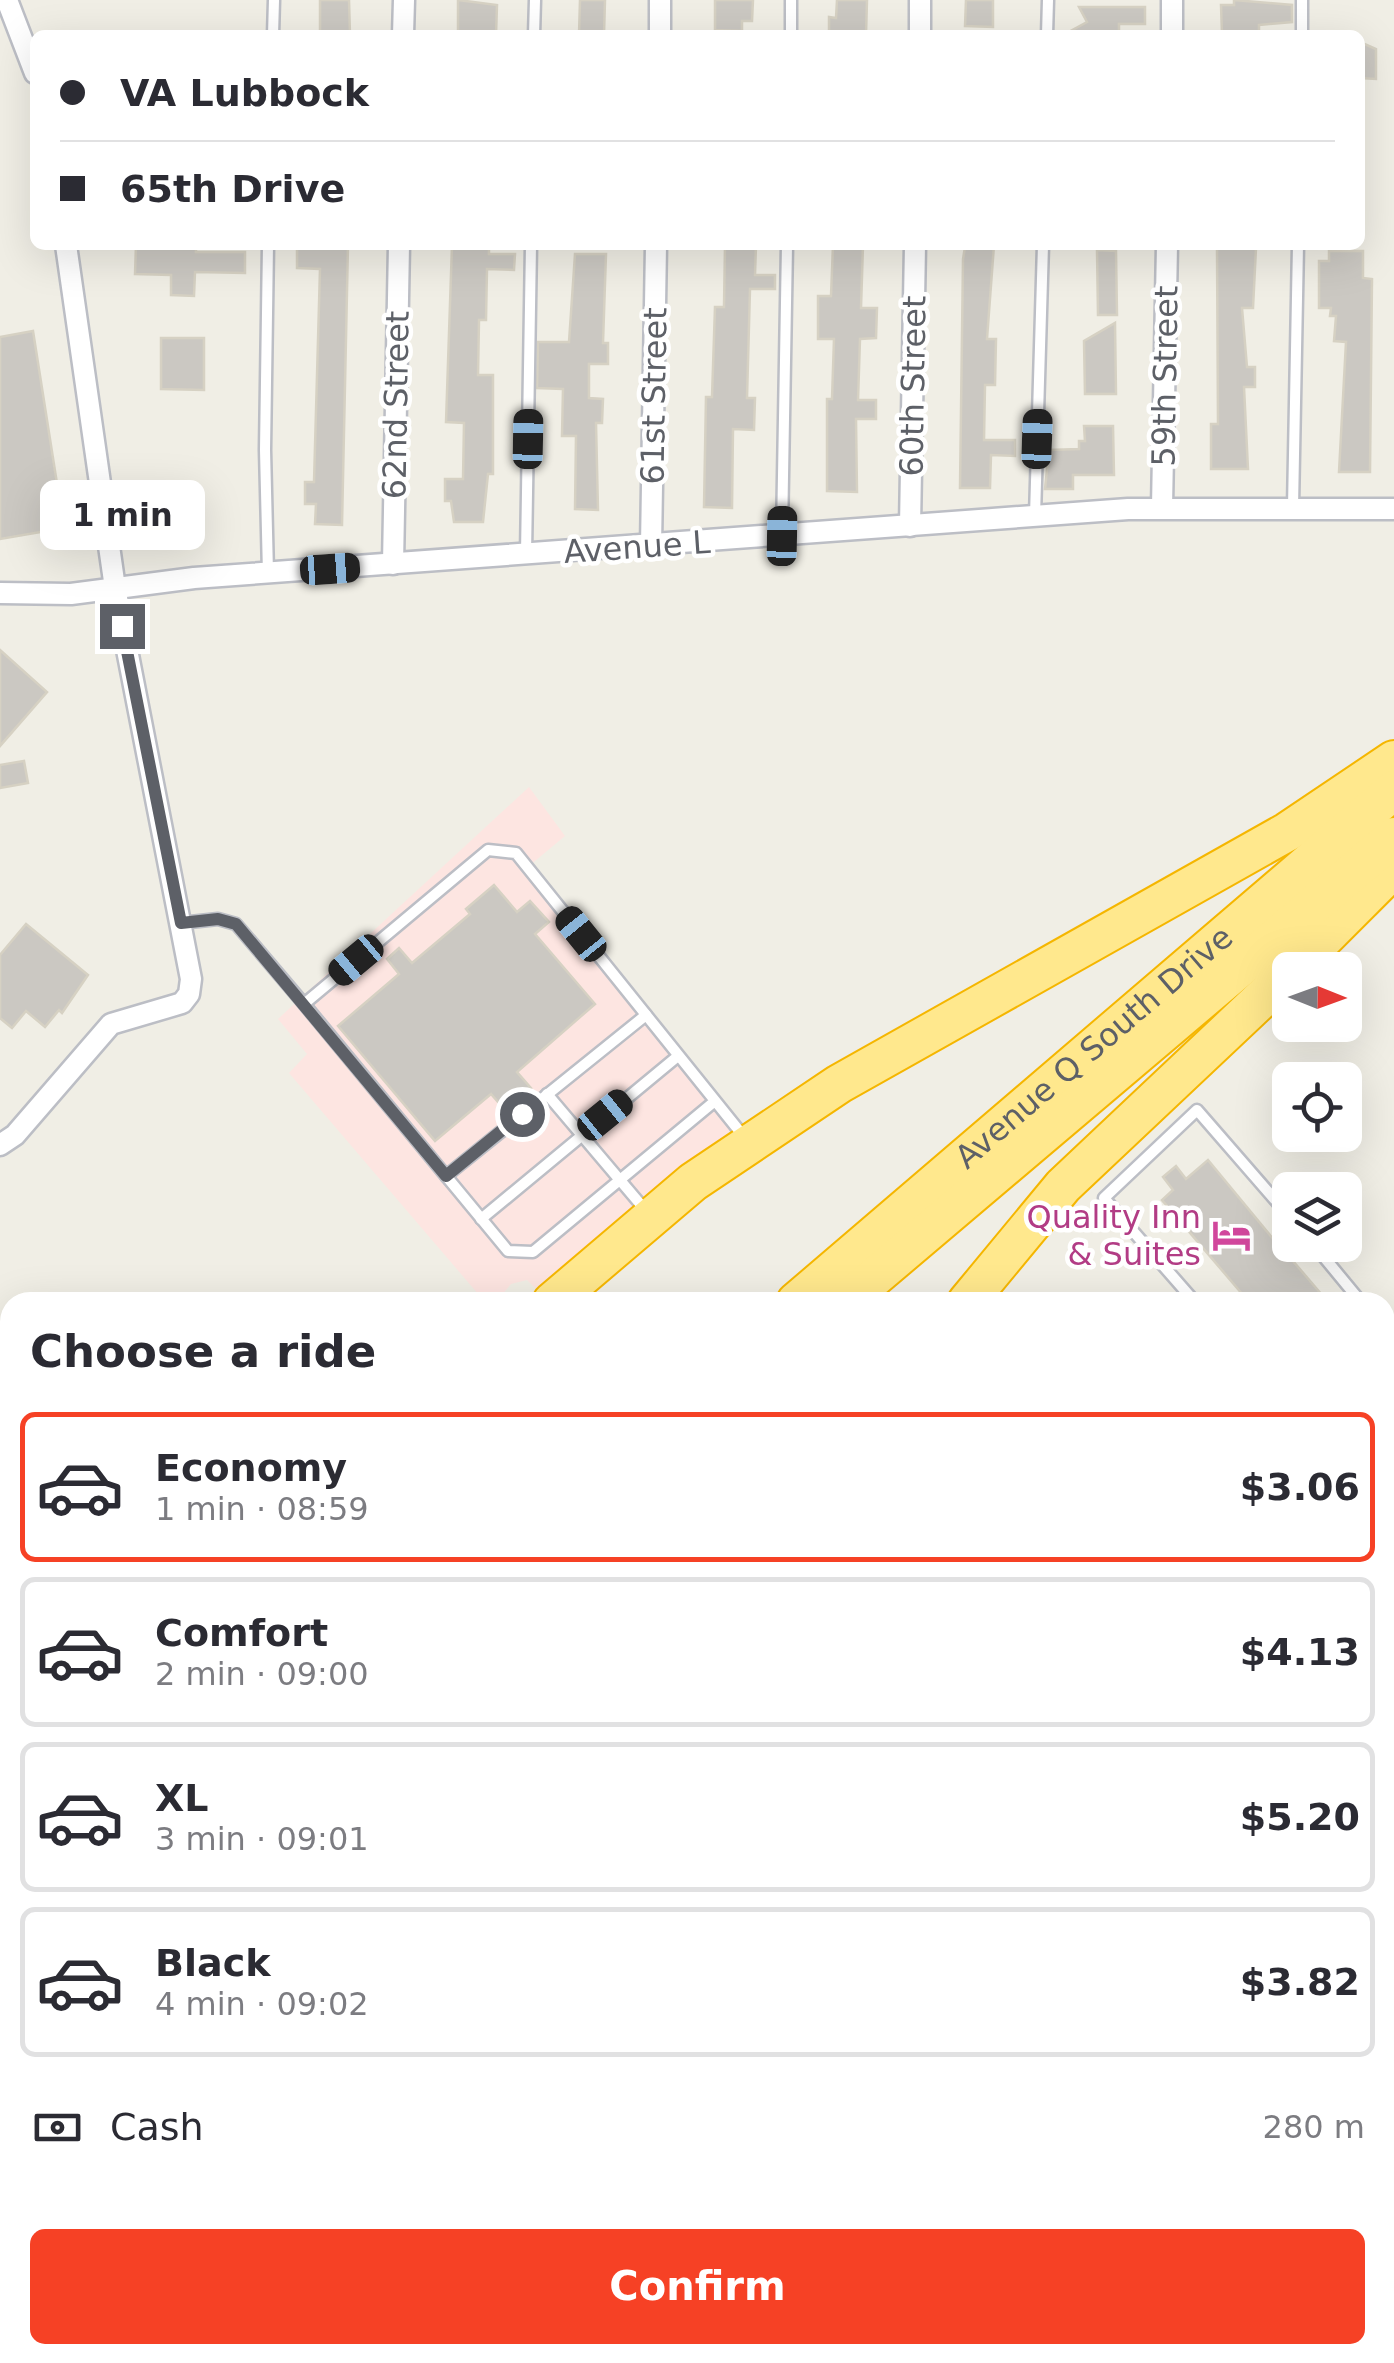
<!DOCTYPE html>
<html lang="en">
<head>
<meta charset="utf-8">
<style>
  body { margin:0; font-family:"DejaVu Sans",sans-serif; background:#f2f2f3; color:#2b2b33; height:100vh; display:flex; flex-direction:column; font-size:38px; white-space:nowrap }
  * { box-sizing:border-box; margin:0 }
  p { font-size:32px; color:#7c7c81 }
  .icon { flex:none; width:55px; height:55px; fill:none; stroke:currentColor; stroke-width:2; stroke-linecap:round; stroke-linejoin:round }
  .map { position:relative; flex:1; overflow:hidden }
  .sheet { position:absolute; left:0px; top:1292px; width:1395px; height:1072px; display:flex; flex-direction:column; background:#fff; border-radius:30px 30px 0 0; box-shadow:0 10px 40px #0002 }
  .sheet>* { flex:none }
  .banner { position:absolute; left:30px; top:30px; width:1335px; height:220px; border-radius:15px; box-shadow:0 10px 40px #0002; display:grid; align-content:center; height:220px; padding:0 30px; background:#fff }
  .needle { width:65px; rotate:91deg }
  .controls { position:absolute; left:1272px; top:952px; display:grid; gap:20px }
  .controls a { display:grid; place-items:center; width:90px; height:90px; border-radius:15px; background:#fff; box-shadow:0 10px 40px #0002; font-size:50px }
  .end { position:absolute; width:45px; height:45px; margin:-22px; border:12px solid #5d6067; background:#fff; box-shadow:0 0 0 5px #fff }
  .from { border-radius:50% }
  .bubble { position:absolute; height:70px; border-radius:15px; background:#fff; box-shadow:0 10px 40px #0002; font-size:32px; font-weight:700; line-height:70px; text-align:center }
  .car { position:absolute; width:30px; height:60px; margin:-30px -15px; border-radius:12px; box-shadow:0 0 8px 2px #0007; background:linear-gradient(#222 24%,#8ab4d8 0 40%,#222 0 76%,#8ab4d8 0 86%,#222 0) }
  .banner b { display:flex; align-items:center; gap:35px; height:95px; font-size:38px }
  .banner b+b { border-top:2px solid #e1e1e2 }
  .banner i { width:25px; height:25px; background:#2b2b33 }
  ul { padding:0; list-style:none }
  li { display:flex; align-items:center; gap:30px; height:150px; margin:0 20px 15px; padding:0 10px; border:5px solid #e1e1e2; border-radius:15px }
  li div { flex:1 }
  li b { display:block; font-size:38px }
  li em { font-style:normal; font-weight:700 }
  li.current { border-color:#f64125 }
  li>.icon { width:90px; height:90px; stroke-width:1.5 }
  h2 { padding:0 30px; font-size:45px; line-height:120px }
  .pay { display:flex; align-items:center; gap:25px; height:110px; padding:0 30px; font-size:38px }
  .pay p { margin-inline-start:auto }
  .action { display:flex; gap:20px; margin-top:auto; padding:20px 30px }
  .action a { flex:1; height:115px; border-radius:15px; background:#f64125; color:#fff; font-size:40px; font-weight:700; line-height:115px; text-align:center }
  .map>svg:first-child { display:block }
</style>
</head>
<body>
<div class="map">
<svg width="1394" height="2363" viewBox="0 0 1394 2363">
  <rect width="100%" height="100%" fill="#f0eee5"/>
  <path fill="#fde5e1" d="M529,787L565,836L523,871L738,1124L543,1296L527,1280L511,1284L496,1302H485L289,1073L307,1054L278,1019Z"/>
  <g fill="#cbc8c2" stroke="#d6d1c3" stroke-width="2.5">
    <path d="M320,0H349L350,35H320Z"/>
    <path d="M458,0L497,5L496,35H458Z"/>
    <path d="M580,0H605L604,35H579Z"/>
    <path d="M715,0H753L752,21H742V31L715,30Z"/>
    <path d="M837,0H867L866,35L829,34V17L836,18Z"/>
    <path d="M966,0H993V27L965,26Z"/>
    <path d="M1234,0L1292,5V22L1259,25V35H1222L1221,5H1234Z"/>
    <path d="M1079,7H1145V24H1119V35H1063L1087,22Z"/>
    <path d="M1360,42L1376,49V79L1360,78Z"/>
    <path d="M136,245H196V252H245V273L195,272L194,296L171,295V275L135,274Z"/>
    <path d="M297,245H348L342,525L315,524L316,504H305V482H314L320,269L297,268Z"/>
    <path d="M452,245H489V254H515L514,270L487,269L486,320H479L478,375H493V474H488L483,522H454L451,501H445V479H463L464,423L446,422Z"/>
    <path d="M725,245H756L755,275H775V289H750L747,398H755L754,430L733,429L732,508L704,507L706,397H712L715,307H724Z"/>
    <path d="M833,245H863L861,308H877L876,338L860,339L858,400H876V419H856L857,492L827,491V399H832L834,339H818V296H831Z"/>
    <path d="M994,245L987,339H996L995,385H985L984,440H1015V456L991,455L990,488H960L963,259L965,247Z"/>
    <path d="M1217,247L1256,248L1253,308H1242L1247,367H1255V387H1244L1248,469H1211V424H1218Z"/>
    <path d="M1097,250L1116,251L1117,315H1098Z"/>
    <path d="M1329,251H1363V278L1372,279L1370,472H1339L1346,342L1334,341L1336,316H1330L1331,308H1319V261H1329Z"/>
    <path d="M575,254H606L603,343H608V364H589V398L603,399L602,423H596L598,510L575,509L576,436H562L563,389L537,388L538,342H569Z"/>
    <path d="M1115,323L1116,394H1085L1084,341Z"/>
    <path d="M33,331L64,528L0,539V337Z"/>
    <path d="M161,338H204V390L161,389Z"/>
    <path d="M1084,426H1113L1114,475H1073V489H1045L1049,450L1079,449V441H1085Z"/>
    <path d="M0,650L47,692L0,746Z"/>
    <path d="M24,761L28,783L0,788V765Z"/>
    <path d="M494,885L517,912L530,901L549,922L535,934L595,1004L517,1072L531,1088L505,1110L491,1094L435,1141L338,1026L399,974L387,959L399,948L412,963L470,914L466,909Z"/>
    <path d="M26,924L88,975L62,1013L59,1010L45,1027L26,1011L12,1028L0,1018V955Z"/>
    <path d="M1208,1160L1274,1240L1290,1226V1245H1305L1306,1249L1293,1261L1328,1302H1249L1162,1200L1173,1190L1163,1177L1176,1166L1186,1179Z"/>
  </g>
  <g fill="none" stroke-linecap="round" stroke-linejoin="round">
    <defs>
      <g id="lane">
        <path d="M273,35L274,0"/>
        <path d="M534,35L535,0"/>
        <path d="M791,35V0"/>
        <path d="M1047,35L1048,0"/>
        <path d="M1302,35V0"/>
        <path d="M1293,507L1298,245"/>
        <path d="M1035,516L1043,245"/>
        <path d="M782,534L787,245"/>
        <path d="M526,554L531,245"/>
        <path d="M268,573L265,450L268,245"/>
        <path d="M181,923L218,919L236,924L304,1004"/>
        <path d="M547,1094L647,1212"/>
        <path d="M715,1101L533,1252L508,1251L304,1004L488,850L516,853C592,948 668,1043 745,1138"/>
        <path d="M446,1176L646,1015"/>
        <path d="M481,1219L678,1056"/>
        <path d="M1314,1245L1361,1302"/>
        <path d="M1195,1302L1104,1198L1197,1110L1290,1217"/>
        <path d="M1385,1331L1394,1342"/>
        <path d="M1385,1398L1394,1397"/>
        <path d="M1385,1900H1394"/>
        <path d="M0,2030L10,2034"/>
        <path d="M0,2208L9,2211L0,2238"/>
        <path d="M0,2263L10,2267"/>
        <path d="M255,2355L264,2363"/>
        <path d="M1325,2355L1335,2363"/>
        <path d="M558,2363L565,2355"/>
      </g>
      <g id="street">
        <path d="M7,0L35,73"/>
        <path d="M403,35L404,0"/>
        <path d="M660,35V0"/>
        <path d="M920,35V0"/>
        <path d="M1172,35V0"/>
        <path d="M1162,507L1167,245"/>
        <path d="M910,526L915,245"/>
        <path d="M651,546L656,245"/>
        <path d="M393,564L399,245"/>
        <path d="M0,593L71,594L194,578L1128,509H1394"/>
        <path d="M0,1145L15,1135L111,1024L182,1003L189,994L191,979L115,588L66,245"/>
        <path d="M1385,2045L1394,2046"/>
        <path d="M1385,2218L1394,2226"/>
        <path d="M1144,2355L1153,2363"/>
      </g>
      <g id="secondary">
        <path d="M1385,1443H1394"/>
        <path d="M0,1527L10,1526"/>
        <path d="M1385,1770L1394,1769"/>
        <path d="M1056,2355L1065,2363"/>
      </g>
      <g id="highway">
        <path d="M1292,970L1394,868"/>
        <path d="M552,1302L693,1182L839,1084L1287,832L1394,760"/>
        <path id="s1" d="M796,1302L1394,790"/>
        <path d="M845,1302L1394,837"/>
        <path d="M967,1302L1063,1186L1290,972"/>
        <path d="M1385,1520L1394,1519"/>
        <path d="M1385,1591H1394"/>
        <path d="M1385,1665L1394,1664"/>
        <path d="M0,1678L10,1677"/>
        <path d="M1385,1723L1394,1722"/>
        <path d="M0,1773L10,1772"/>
        <path d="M0,1923L10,1926"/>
        <path d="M31,2363L33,2355"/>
        <path d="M97,2363L100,2355"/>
        <path d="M136,2363L139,2355"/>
        <path d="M194,2363L198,2355"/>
      </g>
    </defs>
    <use href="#lane" stroke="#bcbec5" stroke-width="15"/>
    <use href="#street" stroke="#bcbec5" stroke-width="25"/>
    <use href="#secondary" stroke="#babdc4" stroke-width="35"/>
    <use href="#highway" stroke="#f5b600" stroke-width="42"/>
    <use href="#lane" stroke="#fff" stroke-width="10"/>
    <use href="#street" stroke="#fff" stroke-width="20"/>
    <use href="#secondary" stroke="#fff" stroke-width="30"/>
    <use href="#highway" stroke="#ffe88d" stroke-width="38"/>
  </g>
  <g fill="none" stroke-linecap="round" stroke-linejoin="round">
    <path stroke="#5d6067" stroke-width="12" d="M122,626L181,923L218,919L236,924L446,1176L522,1114"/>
  </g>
  <defs>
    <symbol id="hotel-bare" viewBox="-9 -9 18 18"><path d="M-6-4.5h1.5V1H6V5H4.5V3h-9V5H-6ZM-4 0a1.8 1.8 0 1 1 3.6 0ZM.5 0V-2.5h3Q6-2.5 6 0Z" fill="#d1479c" stroke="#fff" stroke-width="2.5" paint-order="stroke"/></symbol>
  </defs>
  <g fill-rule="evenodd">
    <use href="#hotel-bare" x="1204" y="1208" width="55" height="55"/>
  </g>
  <g text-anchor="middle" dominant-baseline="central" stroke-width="9" stroke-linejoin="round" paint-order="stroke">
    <g font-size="32" fill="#5d6067" stroke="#fff">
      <text transform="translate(1165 376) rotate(-89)">59th Street</text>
      <text transform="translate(913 386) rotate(-89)">60th Street</text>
      <text transform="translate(654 396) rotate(-89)">61st Street</text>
      <text transform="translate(396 405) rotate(-89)">62nd Street</text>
      <text transform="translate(637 547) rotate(-4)">Avenue L</text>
      <text stroke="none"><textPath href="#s1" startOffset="392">Avenue Q South Drive</textPath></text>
    </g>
    <g font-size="32" fill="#b23c85" stroke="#fff" text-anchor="end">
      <text x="1201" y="1217">Quality Inn<tspan x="1201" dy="37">&amp; Suites</tspan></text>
    </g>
  </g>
</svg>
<div class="controls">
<a><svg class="needle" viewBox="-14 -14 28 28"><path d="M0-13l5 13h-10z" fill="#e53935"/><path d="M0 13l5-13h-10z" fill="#7c7c81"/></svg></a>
<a><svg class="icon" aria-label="locate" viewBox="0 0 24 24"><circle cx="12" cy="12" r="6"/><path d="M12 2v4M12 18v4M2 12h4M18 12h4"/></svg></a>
<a><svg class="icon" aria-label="layers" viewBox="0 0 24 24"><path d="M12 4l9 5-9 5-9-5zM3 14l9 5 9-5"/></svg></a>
</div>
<i class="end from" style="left:522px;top:1114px"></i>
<i class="end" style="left:122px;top:626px"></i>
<div class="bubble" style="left:40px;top:480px;width:165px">1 min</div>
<i class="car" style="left:528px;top:439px;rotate:1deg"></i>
<i class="car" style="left:1037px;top:439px;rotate:2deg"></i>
<i class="car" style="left:782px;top:536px;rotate:1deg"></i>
<i class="car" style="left:330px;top:569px;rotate:86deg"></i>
<i class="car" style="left:581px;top:934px;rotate:321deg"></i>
<i class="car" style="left:356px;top:960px;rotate:230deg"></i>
<i class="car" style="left:605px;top:1115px;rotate:51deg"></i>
<div class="banner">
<b><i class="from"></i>VA Lubbock</b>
<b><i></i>65th Drive</b>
</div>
<section class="sheet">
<h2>Choose a ride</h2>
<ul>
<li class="current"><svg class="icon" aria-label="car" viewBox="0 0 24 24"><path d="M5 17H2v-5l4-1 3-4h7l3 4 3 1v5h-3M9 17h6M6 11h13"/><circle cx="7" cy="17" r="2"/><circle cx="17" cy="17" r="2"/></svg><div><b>Economy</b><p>1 min · 08:59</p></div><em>$3.06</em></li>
<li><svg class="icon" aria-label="car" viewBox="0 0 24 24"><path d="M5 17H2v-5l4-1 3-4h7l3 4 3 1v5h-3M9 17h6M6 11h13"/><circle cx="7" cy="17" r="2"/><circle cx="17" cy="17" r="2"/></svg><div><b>Comfort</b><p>2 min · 09:00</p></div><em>$4.13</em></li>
<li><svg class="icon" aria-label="car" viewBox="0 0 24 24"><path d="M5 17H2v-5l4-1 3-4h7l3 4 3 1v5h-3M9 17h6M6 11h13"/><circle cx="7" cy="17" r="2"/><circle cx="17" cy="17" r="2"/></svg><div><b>XL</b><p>3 min · 09:01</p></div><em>$5.20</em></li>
<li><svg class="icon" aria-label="car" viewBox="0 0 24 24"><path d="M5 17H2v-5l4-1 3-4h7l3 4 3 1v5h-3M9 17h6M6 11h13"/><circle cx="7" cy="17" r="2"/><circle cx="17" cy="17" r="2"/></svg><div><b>Black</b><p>4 min · 09:02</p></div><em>$3.82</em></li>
</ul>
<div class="pay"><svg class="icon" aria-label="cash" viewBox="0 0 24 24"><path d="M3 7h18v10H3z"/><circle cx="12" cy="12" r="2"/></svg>Cash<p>280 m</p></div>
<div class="action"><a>Confirm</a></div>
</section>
</div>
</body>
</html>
